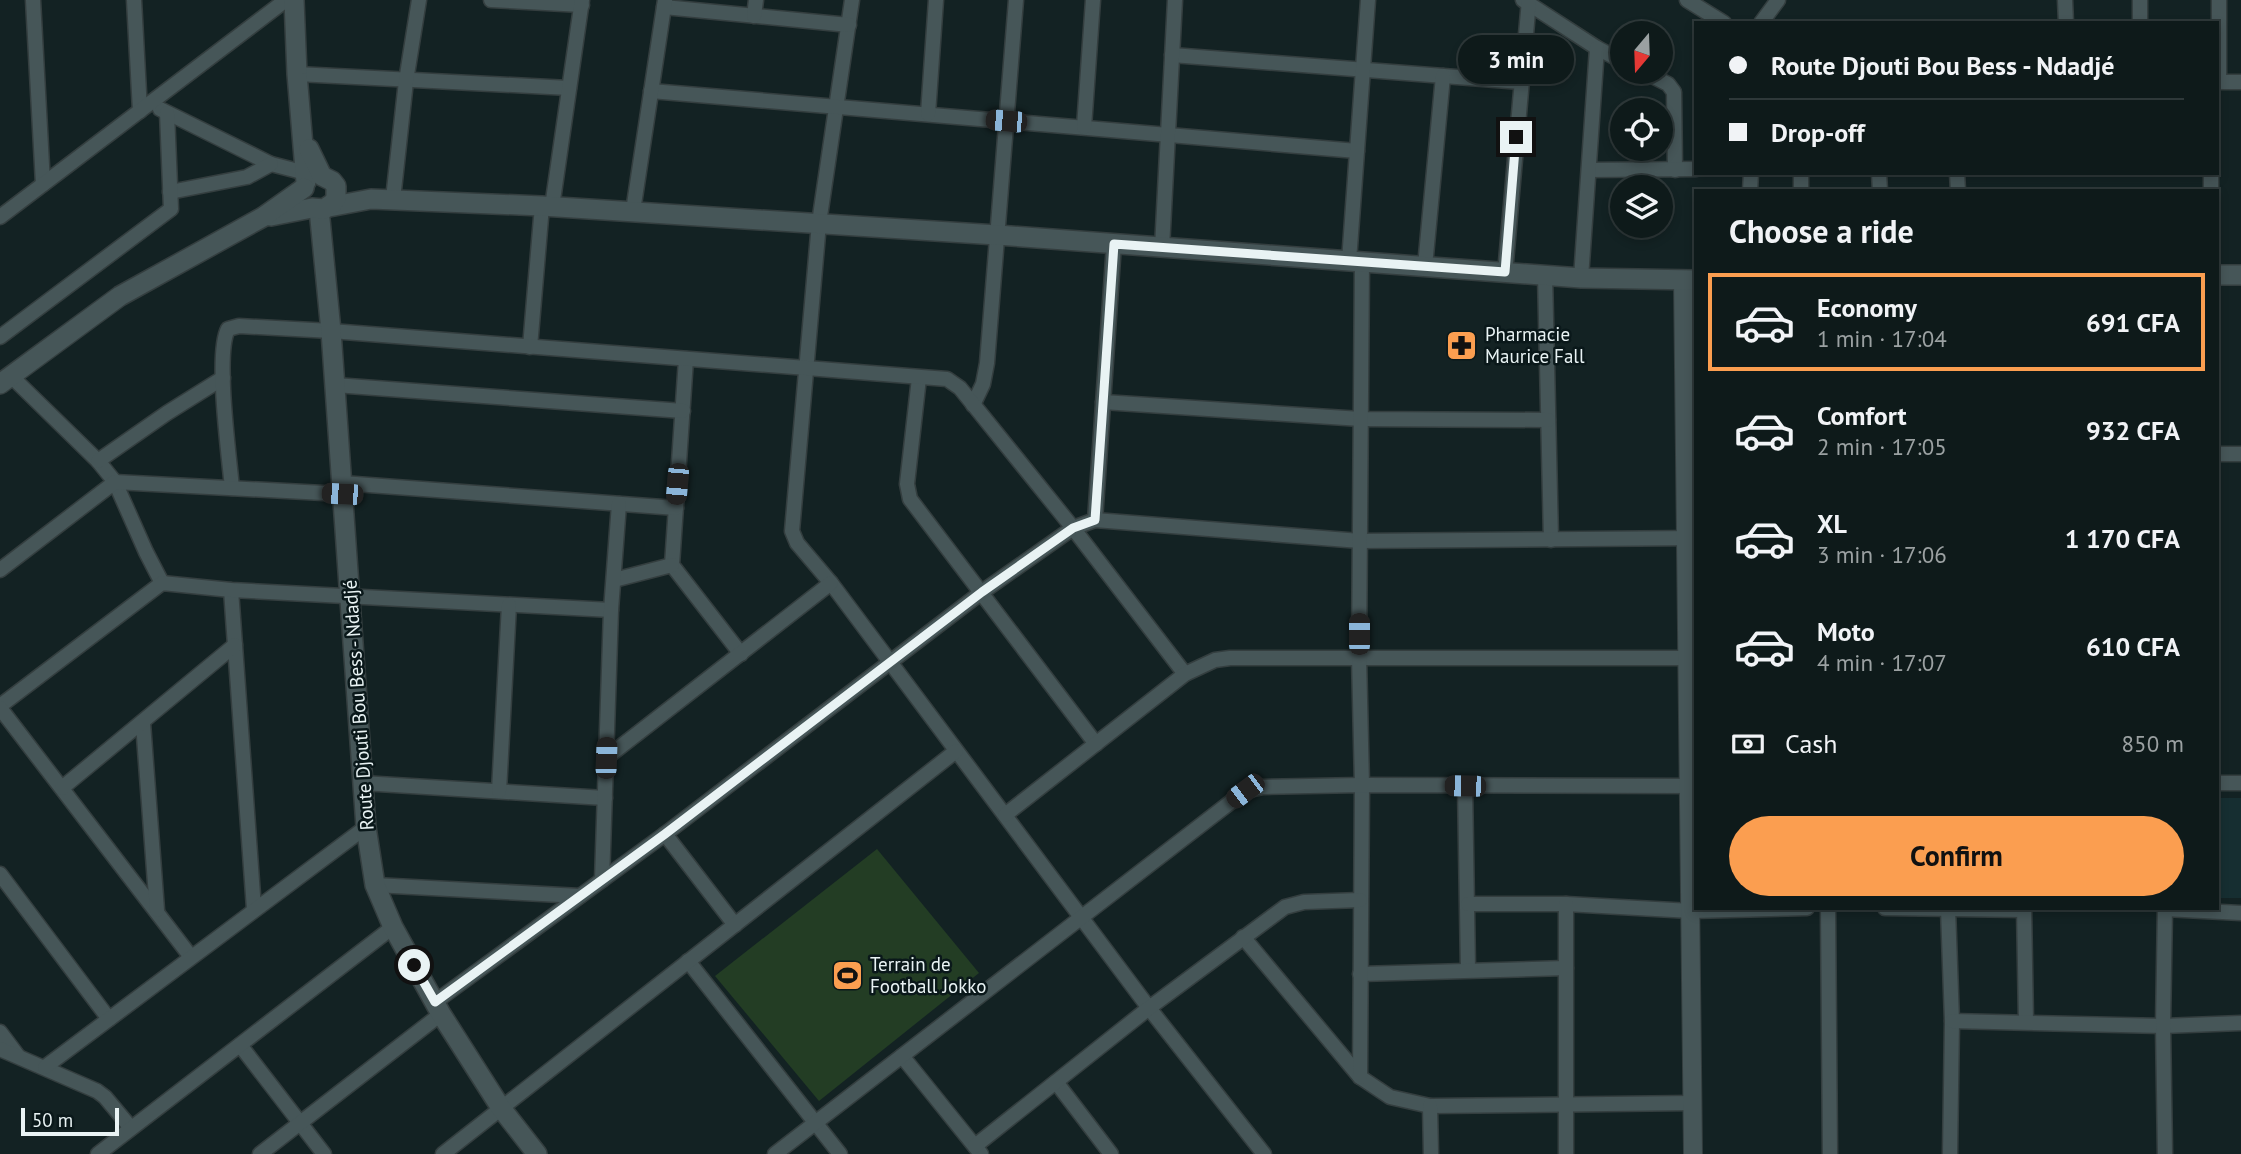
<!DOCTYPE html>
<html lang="en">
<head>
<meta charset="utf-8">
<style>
  body { margin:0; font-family:"PT Sans",sans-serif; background:#1c2727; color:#f1f3f6; height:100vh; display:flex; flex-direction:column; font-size:26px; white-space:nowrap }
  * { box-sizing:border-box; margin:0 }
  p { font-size:23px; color:#9ba1a2 }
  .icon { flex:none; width:38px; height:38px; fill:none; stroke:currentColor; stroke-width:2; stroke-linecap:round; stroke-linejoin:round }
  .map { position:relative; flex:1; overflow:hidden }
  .side { position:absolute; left:1694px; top:189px; width:525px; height:721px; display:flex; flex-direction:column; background:#0e1a1a; border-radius:0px; box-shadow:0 4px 10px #0003,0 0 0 2px #2e3839 }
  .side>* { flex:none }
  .guide { position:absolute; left:1694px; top:21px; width:525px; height:154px; border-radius:0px; box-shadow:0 4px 10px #0003,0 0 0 2px #2e3839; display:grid; align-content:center; height:154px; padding:0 35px; background:#0e1a1a }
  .needle { width:46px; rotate:199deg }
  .controls { position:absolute; left:1610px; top:21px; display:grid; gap:14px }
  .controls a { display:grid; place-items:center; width:63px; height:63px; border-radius:50%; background:#0e1a1a; box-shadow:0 4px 10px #0003,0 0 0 2px #2e3839; font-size:35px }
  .scale { position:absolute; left:21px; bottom:18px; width:98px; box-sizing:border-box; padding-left:7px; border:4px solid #e9f3f4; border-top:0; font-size:19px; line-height:24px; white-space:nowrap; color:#e9f3f4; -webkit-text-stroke:5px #0a181a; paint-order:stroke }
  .end { position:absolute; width:32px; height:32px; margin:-16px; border:9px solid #e9f3f4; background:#111; box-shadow:0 0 0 4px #111 }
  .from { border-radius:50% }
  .bubble { position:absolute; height:49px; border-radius:24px; background:#0e1a1a; box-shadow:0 4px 10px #0003,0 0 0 2px #2e3839; font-size:23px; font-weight:700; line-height:49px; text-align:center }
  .car { position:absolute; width:21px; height:42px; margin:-21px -10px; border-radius:9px; box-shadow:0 0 5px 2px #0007; background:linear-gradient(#222 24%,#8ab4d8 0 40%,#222 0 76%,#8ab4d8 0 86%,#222 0) }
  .guide b { display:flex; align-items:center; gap:24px; height:66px; font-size:26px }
  .guide b+b { border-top:2px solid #2e3839 }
  .guide i { width:18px; height:18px; background:#f1f3f6 }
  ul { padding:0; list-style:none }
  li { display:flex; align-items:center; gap:21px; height:98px; margin:0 14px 10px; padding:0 21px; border:4px solid transparent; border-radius:0px }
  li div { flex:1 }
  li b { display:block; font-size:26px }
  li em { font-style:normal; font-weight:700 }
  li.current { border-color:#fb9e50 }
  li>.icon { width:63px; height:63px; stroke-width:1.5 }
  h2 { padding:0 35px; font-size:32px; line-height:84px }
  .pay { display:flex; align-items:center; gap:18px; height:77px; padding:0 35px; font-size:26px }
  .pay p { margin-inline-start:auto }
  .primary-button { display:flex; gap:14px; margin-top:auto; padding:14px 35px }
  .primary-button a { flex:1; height:80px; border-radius:42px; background:#fb9e50; color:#111; font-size:28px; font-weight:700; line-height:80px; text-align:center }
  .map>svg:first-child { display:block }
</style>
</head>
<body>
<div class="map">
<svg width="2241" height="1154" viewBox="0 0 2241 1154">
  <rect width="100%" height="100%" fill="#132223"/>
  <rect fill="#162e31" x="2217" y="798" width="24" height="100"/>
  <path fill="#233d24" d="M877,849L979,973L819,1101L715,976Z"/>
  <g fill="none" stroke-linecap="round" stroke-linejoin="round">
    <defs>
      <g id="minor">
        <path d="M33,0L43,184"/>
        <path d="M134,0L140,111"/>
        <path d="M491,0L582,5"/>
        <path d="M852,0L819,223L792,531L797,543L831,583L1149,1008L1264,1154"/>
        <path d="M1523,0L1597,48L1622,61"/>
        <path d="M1687,0L1724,23"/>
        <path d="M2065,0L2066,23"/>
        <path d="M2140,0V23"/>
        <path d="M664,7L849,25"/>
        <path d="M754,16L756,0"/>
        <path d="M1761,23L1778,0"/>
        <path d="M1172,55L1521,82"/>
        <path d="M1644,72L1668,84L1674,92L1675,170"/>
        <path d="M297,74L569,88"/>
        <path d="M2217,82H2241"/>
        <path d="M2219,82V0"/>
        <path d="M651,91L1357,151"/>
        <path d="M160,109L271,164L306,173"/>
        <path d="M928,114L936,0"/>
        <path d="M1084,127L1093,0"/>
        <path d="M1589,170L1696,169"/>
        <path d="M1801,173V191"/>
        <path d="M1879,173L1880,191"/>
        <path d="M1957,173L1958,191"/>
        <path d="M1750,191L1751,173"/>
        <path d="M2211,191V173"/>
        <path d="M170,192L247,177L271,164"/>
        <path d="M393,199L406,81L419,0"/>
        <path d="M552,207L582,0"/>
        <path d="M633,211L665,0"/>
        <path d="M0,217L286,0"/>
        <path d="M1162,248L1175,0"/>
        <path d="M1349,261L1368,0"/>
        <path d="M1425,266L1443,76"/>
        <path d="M1505,273L1529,0"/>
        <path d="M1545,275L1551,540"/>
        <path d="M1581,278L1597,48"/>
        <path d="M0,337L171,209L167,113"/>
        <path d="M530,347L542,206"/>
        <path d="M686,359L672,565L741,654"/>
        <path d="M11,376L98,461L115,482L146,552L162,583"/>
        <path d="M919,378L907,484L910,499L1096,744"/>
        <path d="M335,385L683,411"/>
        <path d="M1103,402L1361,419L1548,420"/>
        <path d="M973,405L983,384L987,363L1016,0"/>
        <path d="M2217,454H2241"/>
        <path d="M98,461L167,413L223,378"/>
        <path d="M342,483L676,508"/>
        <path d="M232,488C229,455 215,354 228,329L239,326L331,331L947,379L960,388L1073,528L1185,674"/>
        <path d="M1095,520L1114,244"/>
        <path d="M0,570L115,482L342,494"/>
        <path d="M614,580L672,565"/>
        <path d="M231,590L254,909"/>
        <path d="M0,706L162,583L231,590L611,610"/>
        <path d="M0,708L191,957"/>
        <path d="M143,723L157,910"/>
        <path d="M606,758L831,583"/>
        <path d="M362,783L605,798"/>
        <path d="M2217,783H2241"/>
        <path d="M1465,786L1468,970"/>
        <path d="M62,788L235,645"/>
        <path d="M499,791L509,605"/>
        <path d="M1005,815L1185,674L1215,660L1230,658H1696"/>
        <path d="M665,834L735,925"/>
        <path d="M0,874L109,1019"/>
        <path d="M602,880L611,610L619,504"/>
        <path d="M375,885L580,896"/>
        <path d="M1468,904H1566L1691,911L1807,908"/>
        <path d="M1828,908L1830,1154"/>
        <path d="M1885,908L2024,910"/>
        <path d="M2024,908L2026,1022"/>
        <path d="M1948,909L1952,1021L1950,1154"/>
        <path d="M2165,909L2241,913"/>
        <path d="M1243,937L1360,1077L1390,1097L1430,1106L1692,1103"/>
        <path d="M688,961L840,1154"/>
        <path d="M1360,974L1566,968"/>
        <path d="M435,1002L665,834L982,592L1073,528L1095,520L1360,541L1696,538"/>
        <path d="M1952,1021L2163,1026L2241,1023"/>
        <path d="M0,1032L18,1056"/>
        <path d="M240,1045L324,1154"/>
        <path d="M0,1049L97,1091L105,1097L131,1128"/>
        <path d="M902,1056L981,1154"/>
        <path d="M45,1067L366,827"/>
        <path d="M1360,1077L1362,785L1359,657L1362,261"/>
        <path d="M1056,1082L1111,1154"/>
        <path d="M1430,1106L1431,1154"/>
        <path d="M975,1146L1149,1008L1285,907L1304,902L1360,900"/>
        <path d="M98,1154L393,927"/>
        <path d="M260,1154L441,1014"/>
        <path d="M443,1154L956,751"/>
        <path d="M775,1154L1245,791L1263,787L1362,785L1696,786"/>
        <path d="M1566,1154V904"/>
        <path d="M2165,1154L2163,1026L2165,908"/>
      </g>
      <path id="tertiary" d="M1683,280L1693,1154"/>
      <g id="secondary">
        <path d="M294,0L297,74L306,182"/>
        <path d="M329,207L371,199L542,206L997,235L1581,278L1696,280"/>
        <path d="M319,209L331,331L366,827L375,885L393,927L441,1014L501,1108L537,1154"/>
        <path d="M271,216L312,208L324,209L333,203L336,198V186L332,181L322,176L309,149"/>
        <path d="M2217,275H2241"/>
        <path d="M0,384L120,296L263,217L304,188"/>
      </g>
    </defs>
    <use href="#minor" stroke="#343e3f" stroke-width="17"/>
    <use href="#tertiary" stroke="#343e3f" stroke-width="20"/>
    <use href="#secondary" stroke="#343e3f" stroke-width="22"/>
    <use href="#minor" stroke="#465658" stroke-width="14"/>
    <use href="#tertiary" stroke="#465658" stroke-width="18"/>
    <use href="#secondary" stroke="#465658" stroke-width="19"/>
  </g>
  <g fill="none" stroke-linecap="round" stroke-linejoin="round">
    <path stroke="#e9f3f4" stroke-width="9" d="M414,965L435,1002L665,834L982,592L1073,528L1095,520L1114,244L1505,272L1516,137"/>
  </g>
  <defs>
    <symbol id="pharmacy-square" viewBox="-11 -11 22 22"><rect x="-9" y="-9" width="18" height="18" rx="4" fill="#fb9e50" stroke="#0a181a"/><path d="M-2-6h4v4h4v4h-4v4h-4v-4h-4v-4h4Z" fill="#111"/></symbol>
    <symbol id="stadium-square" viewBox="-11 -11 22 22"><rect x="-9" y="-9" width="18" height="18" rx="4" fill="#fb9e50" stroke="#0a181a"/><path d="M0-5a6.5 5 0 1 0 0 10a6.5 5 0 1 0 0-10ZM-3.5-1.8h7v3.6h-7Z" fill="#111"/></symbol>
  </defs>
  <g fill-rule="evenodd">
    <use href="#pharmacy-square" x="1444" y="328" width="35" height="35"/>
    <use href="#stadium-square" x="830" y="958" width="35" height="35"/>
  </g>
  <g text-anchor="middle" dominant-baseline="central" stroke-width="5" stroke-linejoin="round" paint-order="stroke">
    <g font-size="19" fill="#e9f3f4" stroke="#0a181a" text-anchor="start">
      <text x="1485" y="334">Pharmacie<tspan x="1485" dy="22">Maurice Fall</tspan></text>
      <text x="870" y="964">Terrain de<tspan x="870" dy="22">Football Jokko</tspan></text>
    </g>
    <g font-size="19" fill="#e9f3f4" stroke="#0a181a">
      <text transform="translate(358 705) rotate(-94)">Route Djouti Bou Bess - Ndadjé</text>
    </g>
  </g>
</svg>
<div class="controls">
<a><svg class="needle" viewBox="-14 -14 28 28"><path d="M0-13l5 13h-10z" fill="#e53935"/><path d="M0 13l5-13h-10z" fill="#9ba1a2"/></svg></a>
<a><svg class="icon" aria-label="locate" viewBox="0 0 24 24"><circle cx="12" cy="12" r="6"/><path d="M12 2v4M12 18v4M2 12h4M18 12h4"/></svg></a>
<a><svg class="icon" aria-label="layers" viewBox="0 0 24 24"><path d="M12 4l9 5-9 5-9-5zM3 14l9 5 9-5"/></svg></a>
</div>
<div class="scale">50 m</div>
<i class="end from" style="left:414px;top:965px"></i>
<i class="end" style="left:1516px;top:137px"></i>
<div class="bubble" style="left:1458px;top:35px;width:116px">3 min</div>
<i class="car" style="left:1006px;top:121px;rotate:275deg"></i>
<i class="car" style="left:677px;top:484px;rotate:185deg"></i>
<i class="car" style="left:342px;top:494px;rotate:273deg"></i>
<i class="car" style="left:1359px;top:634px;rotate:0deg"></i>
<i class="car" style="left:606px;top:758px;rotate:2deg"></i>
<i class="car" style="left:1465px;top:786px;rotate:271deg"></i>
<i class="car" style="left:1245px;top:791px;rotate:233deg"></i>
<div class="guide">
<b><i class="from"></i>Route Djouti Bou Bess - Ndadjé</b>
<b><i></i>Drop-off</b>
</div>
<section class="side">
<h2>Choose a ride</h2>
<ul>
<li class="current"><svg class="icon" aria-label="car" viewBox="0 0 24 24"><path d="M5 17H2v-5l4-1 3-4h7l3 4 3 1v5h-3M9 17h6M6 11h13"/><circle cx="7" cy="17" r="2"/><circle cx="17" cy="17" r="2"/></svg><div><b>Economy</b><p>1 min · 17:04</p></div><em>691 CFA</em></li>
<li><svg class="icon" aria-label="car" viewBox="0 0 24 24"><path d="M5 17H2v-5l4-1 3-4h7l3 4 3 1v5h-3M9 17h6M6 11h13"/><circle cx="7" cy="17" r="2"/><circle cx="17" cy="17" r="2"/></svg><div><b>Comfort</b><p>2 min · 17:05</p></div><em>932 CFA</em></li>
<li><svg class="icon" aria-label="car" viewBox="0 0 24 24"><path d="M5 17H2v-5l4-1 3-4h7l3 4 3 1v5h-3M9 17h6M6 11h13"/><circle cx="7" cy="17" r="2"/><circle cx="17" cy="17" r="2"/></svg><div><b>XL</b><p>3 min · 17:06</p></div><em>1 170 CFA</em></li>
<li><svg class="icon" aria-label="car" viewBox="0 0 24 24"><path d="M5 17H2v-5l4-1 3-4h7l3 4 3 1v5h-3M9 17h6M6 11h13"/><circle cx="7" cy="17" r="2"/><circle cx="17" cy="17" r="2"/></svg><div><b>Moto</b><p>4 min · 17:07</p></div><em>610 CFA</em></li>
</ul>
<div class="pay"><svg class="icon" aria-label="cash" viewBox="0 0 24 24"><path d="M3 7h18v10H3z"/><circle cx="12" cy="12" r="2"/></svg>Cash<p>850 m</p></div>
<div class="primary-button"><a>Confirm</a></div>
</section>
</div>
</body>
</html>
